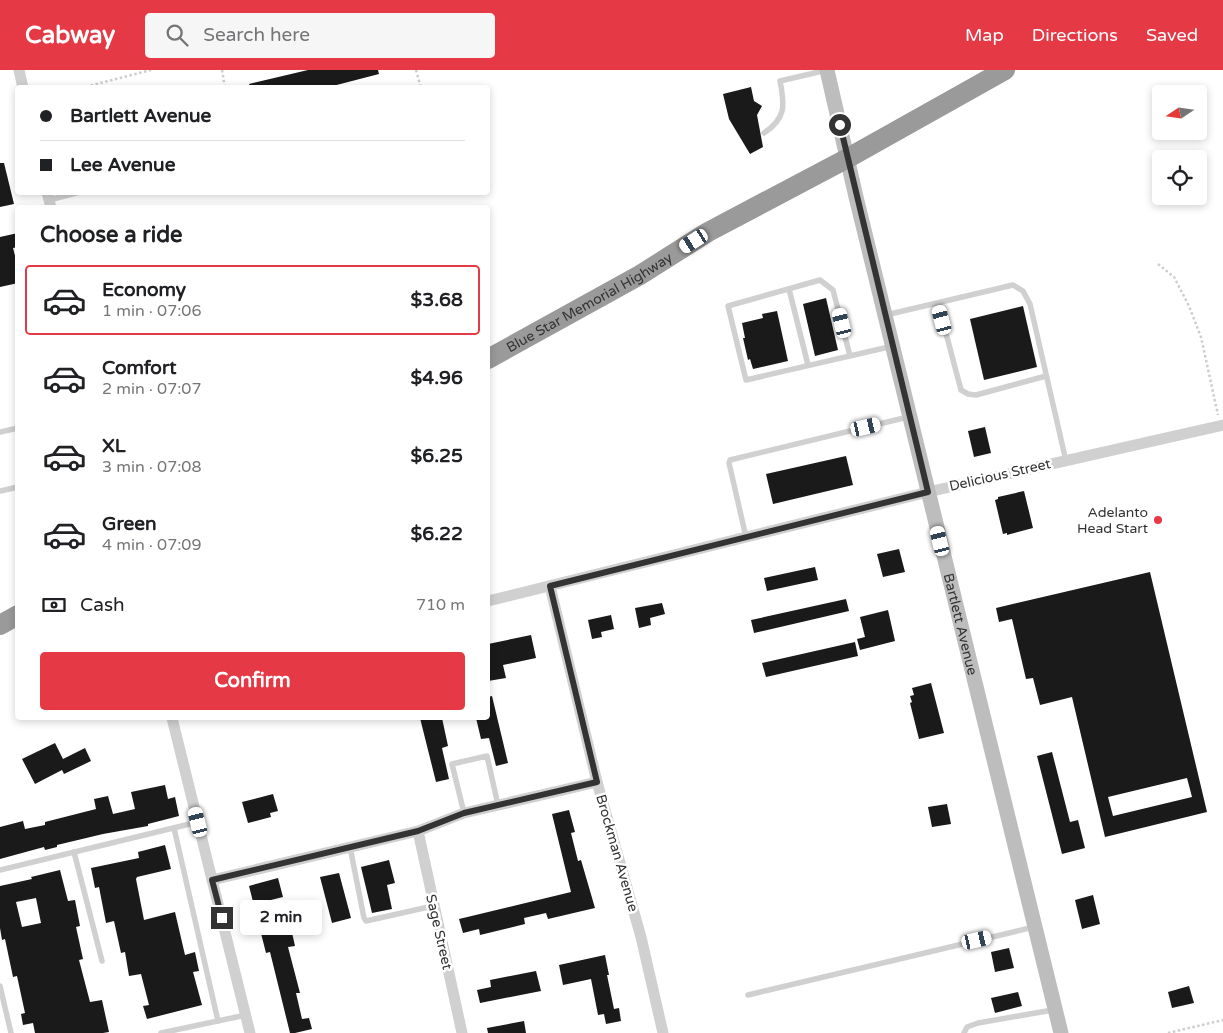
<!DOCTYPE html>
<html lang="en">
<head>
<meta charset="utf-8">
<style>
  body { margin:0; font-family:"Varela Round",sans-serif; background:#f6f6f6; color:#202124; height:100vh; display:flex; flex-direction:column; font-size:19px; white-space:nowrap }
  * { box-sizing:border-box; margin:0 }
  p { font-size:16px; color:#757577 }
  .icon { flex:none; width:28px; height:28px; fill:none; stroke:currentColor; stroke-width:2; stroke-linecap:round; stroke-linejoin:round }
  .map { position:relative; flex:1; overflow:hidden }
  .panel { position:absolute; left:15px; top:135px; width:475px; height:515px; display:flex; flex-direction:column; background:#fff; border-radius:5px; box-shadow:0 2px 8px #0003 }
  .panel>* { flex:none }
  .hud { position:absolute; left:15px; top:15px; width:475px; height:110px; border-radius:5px; box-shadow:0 2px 8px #0003; display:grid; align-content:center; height:110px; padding:0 25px; background:#fff }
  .needle { width:32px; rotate:257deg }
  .controls { position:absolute; left:1152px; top:15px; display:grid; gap:10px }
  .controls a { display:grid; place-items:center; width:55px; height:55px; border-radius:5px; background:#fff; box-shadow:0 2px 8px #0003; font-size:25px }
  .end { position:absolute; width:22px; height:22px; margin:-11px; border:6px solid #333; background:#fff; box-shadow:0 0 0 2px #fff }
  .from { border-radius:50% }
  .bubble { position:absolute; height:35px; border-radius:5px; background:#fff; box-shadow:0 2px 8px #0003; font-size:16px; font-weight:700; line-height:35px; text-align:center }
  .car { position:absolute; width:15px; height:30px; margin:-15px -8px; border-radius:6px; box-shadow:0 0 4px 1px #0007; background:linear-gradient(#fff 24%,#345 0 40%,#fff 0 76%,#345 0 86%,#fff 0) }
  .hud b { display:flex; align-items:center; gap:18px; height:48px; font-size:19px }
  .hud b+b { border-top:1px solid #e0e0e0 }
  .hud i { width:12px; height:12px; background:#202124 }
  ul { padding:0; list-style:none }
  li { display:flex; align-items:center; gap:15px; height:70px; margin:0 10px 8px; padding:0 15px; border:2px solid transparent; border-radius:5px }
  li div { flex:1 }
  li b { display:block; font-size:19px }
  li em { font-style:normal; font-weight:700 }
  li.on { border-color:#e63946 }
  li>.icon { width:45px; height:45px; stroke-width:1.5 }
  h2 { padding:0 25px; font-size:22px; line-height:60px }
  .pay { display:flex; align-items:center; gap:12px; height:55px; padding:0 25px; font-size:19px }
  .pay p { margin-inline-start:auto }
  .cta { display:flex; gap:10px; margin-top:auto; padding:10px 25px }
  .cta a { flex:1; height:58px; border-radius:5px; background:#e63946; color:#fff; font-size:20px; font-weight:700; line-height:58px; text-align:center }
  header { display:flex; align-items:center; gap:30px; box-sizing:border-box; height:70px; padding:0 25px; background:#e63946; color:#fff }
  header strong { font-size:24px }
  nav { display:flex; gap:28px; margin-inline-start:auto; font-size:18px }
  .search { width:350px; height:45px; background:#f6f6f6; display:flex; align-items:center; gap:12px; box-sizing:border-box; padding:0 18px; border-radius:5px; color:#757577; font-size:19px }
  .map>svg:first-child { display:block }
</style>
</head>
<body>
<header>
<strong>Cabway</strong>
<div class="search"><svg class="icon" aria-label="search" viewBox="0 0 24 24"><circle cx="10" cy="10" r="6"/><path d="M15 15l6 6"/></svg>Search here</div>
<nav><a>Map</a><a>Directions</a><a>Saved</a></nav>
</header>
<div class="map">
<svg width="1223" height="963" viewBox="0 0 1223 963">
  <rect width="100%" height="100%" fill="#fff"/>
  <g fill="#1a1a1a" fill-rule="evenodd">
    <path d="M308,0H378L379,4L325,18H250L249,14Z"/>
    <path d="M751,17L754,31L762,36L757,45L763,77L750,84L729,49L723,24Z"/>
    <path d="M0,93H4L14,134L0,137Z"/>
    <path d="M18,163V177L13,178L18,197V213L0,217V167Z"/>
    <path d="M826,228L838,280L815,286L803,234Z"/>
    <path d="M1023,236L1037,297L984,310L970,249Z"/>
    <path d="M777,241L788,291L753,299L750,289L748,290L743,268H745L742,253L763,248L762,244Z"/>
    <path d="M985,357L991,383L974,387L968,361Z"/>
    <path d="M846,386L853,415L773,434L766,404Z"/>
    <path d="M1024,421L1033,458L1007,465V463L1003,464L995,430L998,429V427Z"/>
    <path d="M899,479L905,502L883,507L877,484Z"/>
    <path d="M815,497L818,510L767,521L764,508Z"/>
    <path d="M1150,502L1207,742L1105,767L1072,627L1040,635L1033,608L1026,609L1012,549L999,552L996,538ZM1187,708L1192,727L1113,746L1108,727Z"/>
    <path d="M846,529L849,541L754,563L751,550Z"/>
    <path d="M662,533L665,544L650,548L651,555L639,558L635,538Z"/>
    <path d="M888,540L895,571L860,580L857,569L865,567L860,547Z"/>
    <path d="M611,545L614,559L601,562L602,567L592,569L588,550Z"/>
    <path d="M531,565L536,588L503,595L506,608L488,611V574Z"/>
    <path d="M855,572L858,586L766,607L762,593Z"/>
    <path d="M931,613L944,663L919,669L910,633L912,632L910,626L914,625L912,618Z"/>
    <path d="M492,626L508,693L496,696L489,668L481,669L476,648H488V627Z"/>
    <path d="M420,648H442L448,676L442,678L449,709L436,712Z"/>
    <path d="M55,673L63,689L85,678L91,691L64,704L62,700L35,714L22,689Z"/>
    <path d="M1052,682L1070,752L1078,750L1085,778L1062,784L1037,686Z"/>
    <path d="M165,715L168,729L175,727L179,746L148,754V756L103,764L57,775V777L45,780L44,777L0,789V757L23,751L25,759L45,755V752L96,739L94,729L108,726L113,744L135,739L131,722Z"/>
    <path d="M273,724L278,741L270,743L271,747L248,753L242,732Z"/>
    <path d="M947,734L951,754L932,757L928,737Z"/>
    <path d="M569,740L575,762L571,763L578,791L581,790L595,838L548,849L546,843L524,848L525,854L480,865L479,859L463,863L459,849L571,822L552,744Z"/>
    <path d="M165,775L171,799L137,807L136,809L144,850L175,842L185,885L195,882L199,901L193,902L202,935L147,949L143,936L149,935L141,904L129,906L125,882L121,883L114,851L106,853L99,817L95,818L91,798L139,788L138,782Z"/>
    <path d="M389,790L395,813L387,815L392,839L372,843L361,797Z"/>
    <path d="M60,800L68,831L75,830L80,856L76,857L83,889L79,890L90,932L102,930L109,962L103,963H35L33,953L23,955L21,944L25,943L17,906L13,907L5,869L2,870L0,858V816L32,809L31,807ZM36,828L41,853L22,857L16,832Z"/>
    <path d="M339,803L351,848L332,853L320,807Z"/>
    <path d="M278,808L283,827L267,831L274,857L280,855L281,861L291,858L295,876L288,877L300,923H296L302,949L309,948L312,959L295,963H290L270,882L266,883L249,816Z"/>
    <path d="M1093,825L1100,854L1082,859L1075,830Z"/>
    <path d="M1009,878L1014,898L995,902L991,882Z"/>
    <path d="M605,885L609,905H607L614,939L619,938L621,951L606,954L604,944L598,945L591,909L563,915L559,895Z"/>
    <path d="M536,901L541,921L480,933L477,920L491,917L490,910Z"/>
    <path d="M1189,916L1194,933L1172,938L1168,922Z"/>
    <path d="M1018,922L1022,936L995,943L991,928Z"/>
    <path d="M524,951L526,963H488L487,958Z"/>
  </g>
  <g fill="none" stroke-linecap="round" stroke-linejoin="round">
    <g stroke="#cdcdcd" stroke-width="2.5" stroke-dasharray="2.5 2.5" stroke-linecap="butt">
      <path d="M222,0L225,18"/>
      <path d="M416,0L421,18"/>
      <path d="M81,18L151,0"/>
      <path d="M1158,194L1174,207L1189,236L1201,267L1218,345"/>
      <path d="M1168,963L1223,950"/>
    </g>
    <g stroke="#d0d0d0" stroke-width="5.5">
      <path d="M764,63C786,48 785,36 780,11L827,0"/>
      <path d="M49,130L80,122"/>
      <path d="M789,219L808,295"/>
      <path d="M938,233L961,320L968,324L976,325L1046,306"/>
      <path d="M886,245L1013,215L1023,221L1030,234L1066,391"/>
      <path d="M850,286L833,220L820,210L728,236L746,310L893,276"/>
      <path d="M0,362L18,358"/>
      <path d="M0,421L18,417"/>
      <path d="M746,467L729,393L730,390L908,347"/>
      <path d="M464,743L452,694L487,686L498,735"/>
      <path d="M174,758L218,951"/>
      <path d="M350,777L364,848L366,851L433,836"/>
      <path d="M74,782L102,891"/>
      <path d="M0,800L198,752"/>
      <path d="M0,916L11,963"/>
      <path d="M748,925L1034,857"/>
      <path d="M161,963L246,945"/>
      <path d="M964,963L967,957L978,953L1053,940"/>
    </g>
    <g stroke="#d0d0d0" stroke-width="11">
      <path d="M19,0L23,18"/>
      <path d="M47,122L51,138"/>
      <path d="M550,516L597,712L641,867L663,963"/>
      <path d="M488,531L928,422L1223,355"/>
      <path d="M172,648L250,963"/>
      <path d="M418,761L462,963"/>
      <path d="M212,810L418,761L464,743L597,712"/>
    </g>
    <path stroke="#bdbdbd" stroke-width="15" id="s1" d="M827,0L856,127L1061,963"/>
    <g stroke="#9a9a9a" stroke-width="20">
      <path id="s2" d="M488,289L640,205L708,162L848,88L1005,0"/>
      <path d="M0,555L18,545"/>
    </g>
  </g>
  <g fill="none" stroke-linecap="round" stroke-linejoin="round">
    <path stroke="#333" stroke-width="6" d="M222,848L212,810L418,761L464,743L597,712L550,516L928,422L840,55"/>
  </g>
  <circle fill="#e63946" stroke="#fff" stroke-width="2" cx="1158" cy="450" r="5"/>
  <g text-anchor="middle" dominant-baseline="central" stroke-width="5" stroke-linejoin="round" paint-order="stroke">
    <g font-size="14" fill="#333" stroke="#fff">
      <text stroke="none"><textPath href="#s2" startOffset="116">Blue Star Memorial Highway</textPath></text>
      <text transform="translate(1000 405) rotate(-13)">Delicious Street</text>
      <text stroke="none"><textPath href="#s1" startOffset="570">Bartlett Avenue</textPath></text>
      <text transform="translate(617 783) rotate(74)">Brockman Avenue</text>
      <text transform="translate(439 862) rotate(77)">Sage Street</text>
    </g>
    <g font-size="14" fill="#333" stroke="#fff" text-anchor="end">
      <text x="1148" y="442">Adelanto<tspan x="1148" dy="16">Head Start</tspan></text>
    </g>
  </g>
</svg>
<div class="controls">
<a><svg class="needle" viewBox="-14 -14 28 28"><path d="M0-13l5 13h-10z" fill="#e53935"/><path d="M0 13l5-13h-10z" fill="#757577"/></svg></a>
<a><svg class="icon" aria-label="locate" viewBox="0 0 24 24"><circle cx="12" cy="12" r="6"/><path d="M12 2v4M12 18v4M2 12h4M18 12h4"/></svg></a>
</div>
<i class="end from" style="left:840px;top:55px"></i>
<i class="end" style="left:222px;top:848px"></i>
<div class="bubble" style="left:240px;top:830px;width:82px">2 min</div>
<i class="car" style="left:694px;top:171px;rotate:238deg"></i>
<i class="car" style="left:942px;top:250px;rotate:345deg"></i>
<i class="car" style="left:842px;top:253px;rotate:346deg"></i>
<i class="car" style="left:866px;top:357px;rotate:77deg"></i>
<i class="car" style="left:940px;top:471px;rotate:346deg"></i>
<i class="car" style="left:198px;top:752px;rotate:346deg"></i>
<i class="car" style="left:977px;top:870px;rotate:77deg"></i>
<div class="hud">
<b><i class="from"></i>Bartlett Avenue</b>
<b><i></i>Lee Avenue</b>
</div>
<section class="panel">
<h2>Choose a ride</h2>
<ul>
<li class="on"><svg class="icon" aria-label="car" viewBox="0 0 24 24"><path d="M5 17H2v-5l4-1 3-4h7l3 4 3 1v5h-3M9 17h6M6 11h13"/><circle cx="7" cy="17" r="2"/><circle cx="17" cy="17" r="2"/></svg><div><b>Economy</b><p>1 min · 07:06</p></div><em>$3.68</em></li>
<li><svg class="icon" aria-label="car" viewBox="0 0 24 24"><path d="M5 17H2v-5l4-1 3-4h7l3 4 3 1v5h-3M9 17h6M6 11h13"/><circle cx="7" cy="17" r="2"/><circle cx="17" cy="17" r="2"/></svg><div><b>Comfort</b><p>2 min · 07:07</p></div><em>$4.96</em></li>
<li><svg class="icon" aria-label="car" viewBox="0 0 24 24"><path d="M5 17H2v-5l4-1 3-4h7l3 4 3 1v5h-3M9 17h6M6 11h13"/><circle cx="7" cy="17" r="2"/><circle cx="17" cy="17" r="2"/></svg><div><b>XL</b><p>3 min · 07:08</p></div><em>$6.25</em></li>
<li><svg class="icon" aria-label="car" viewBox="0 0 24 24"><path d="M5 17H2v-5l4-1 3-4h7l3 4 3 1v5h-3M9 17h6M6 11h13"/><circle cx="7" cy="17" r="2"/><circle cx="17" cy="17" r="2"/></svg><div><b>Green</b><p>4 min · 07:09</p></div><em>$6.22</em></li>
</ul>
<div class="pay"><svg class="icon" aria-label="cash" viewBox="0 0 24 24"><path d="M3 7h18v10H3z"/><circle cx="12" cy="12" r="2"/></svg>Cash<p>710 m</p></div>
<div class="cta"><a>Confirm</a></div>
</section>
</div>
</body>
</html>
